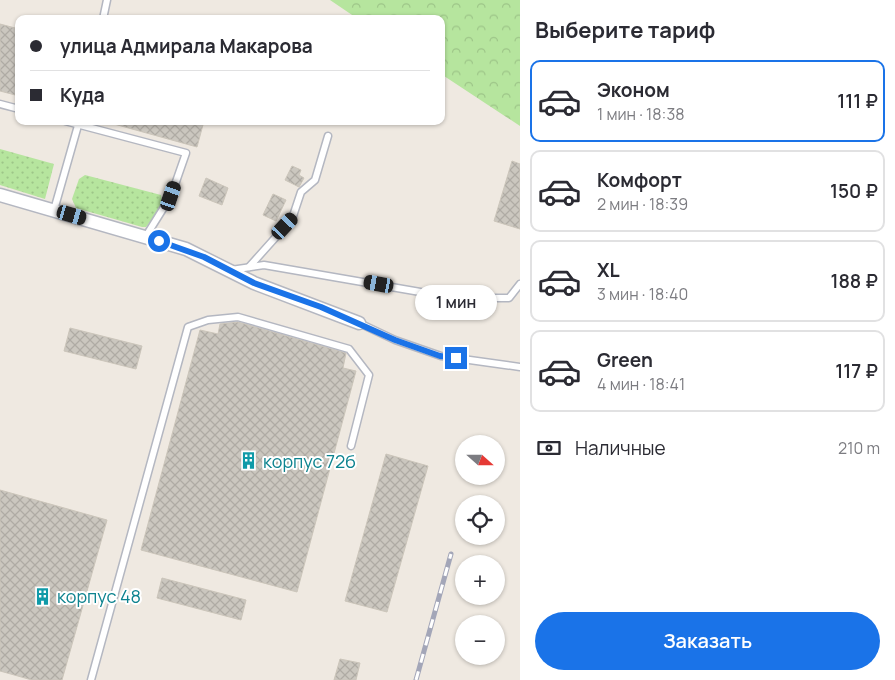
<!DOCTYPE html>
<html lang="ru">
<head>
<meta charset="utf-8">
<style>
  body { margin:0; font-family:Manrope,sans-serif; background:#f7f7f7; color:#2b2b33; height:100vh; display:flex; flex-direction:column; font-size:19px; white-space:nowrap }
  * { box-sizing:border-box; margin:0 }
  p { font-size:16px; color:#7c7c81 }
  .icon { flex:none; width:28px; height:28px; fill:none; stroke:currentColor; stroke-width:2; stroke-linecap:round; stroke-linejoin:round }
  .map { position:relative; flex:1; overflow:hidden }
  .panel { display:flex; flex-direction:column; background:#fff; width:375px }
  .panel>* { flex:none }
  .top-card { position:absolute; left:15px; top:15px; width:430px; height:110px; border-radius:10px; box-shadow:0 1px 4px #0004; display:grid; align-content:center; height:110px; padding:0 15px; background:#fff }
  .needle { width:32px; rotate:111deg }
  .buttons { position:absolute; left:455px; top:435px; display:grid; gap:10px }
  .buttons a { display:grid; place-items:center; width:50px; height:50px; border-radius:50%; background:#fff; box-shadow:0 1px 4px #0004; font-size:25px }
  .end { position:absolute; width:22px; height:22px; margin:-11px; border:6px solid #1a73e8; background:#fff; box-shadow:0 0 0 2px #fff }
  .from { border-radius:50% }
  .bubble { position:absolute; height:35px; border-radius:18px; background:#fff; box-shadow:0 1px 4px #0004; font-size:16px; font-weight:600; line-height:35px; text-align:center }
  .car { position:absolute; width:15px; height:30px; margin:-15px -8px; border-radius:6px; box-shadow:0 0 4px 1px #0007; background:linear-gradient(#222 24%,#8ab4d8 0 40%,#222 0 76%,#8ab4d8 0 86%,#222 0) }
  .top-card b { display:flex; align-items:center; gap:18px; height:48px; font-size:19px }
  .top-card b+b { border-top:1px solid #e1e1e2 }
  .top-card i { width:12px; height:12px; background:#2b2b33 }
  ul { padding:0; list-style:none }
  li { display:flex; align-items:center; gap:15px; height:82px; margin:0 10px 8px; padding:0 5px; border:2px solid #e1e1e2; border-radius:10px }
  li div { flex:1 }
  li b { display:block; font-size:19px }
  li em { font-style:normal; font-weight:600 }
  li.on { border-color:#1a73e8 }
  li>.icon { width:45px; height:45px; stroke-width:1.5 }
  h2 { padding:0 15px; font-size:22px; line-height:60px }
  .pay { display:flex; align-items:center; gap:12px; height:55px; padding:0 15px; font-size:19px }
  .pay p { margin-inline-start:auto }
  .cta { display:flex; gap:10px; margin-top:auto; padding:10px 15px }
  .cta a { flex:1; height:58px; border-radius:30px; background:#1a73e8; color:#fff; font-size:20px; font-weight:600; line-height:58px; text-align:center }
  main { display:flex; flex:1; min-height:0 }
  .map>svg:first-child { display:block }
</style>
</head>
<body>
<main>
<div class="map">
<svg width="520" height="680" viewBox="0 0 520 680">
  <defs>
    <pattern id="grass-dots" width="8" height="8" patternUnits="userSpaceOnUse" patternTransform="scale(1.25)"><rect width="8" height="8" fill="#b6e59e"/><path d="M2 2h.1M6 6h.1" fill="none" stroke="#9dc588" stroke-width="1.8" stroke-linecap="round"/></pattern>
    <pattern id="forest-crowns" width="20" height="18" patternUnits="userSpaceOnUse" patternTransform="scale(1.25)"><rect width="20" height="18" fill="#b6e59e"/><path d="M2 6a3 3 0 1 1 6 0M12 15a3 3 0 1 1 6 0" fill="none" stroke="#9dc588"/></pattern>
    <pattern id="building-cross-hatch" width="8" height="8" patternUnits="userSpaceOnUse" patternTransform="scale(1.25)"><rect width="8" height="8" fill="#cbc7bf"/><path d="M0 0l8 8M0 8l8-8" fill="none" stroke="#afaba4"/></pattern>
  </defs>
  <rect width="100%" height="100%" fill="#efe9e1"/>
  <g fill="url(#grass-dots)">
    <path d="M0,149L54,164L45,199L0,185Z"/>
    <path d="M85,175L161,195L163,205L146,227H142L76,208L72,199L79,179Z"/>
  </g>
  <path fill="url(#forest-crowns)" d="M330,0H520V126L441,74V19H358Z"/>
  <g fill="url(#building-cross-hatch)" stroke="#cbc5ba">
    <path d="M0,24L19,29V96L0,91Z"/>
    <path d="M115,121H204L197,147L114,124Z"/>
    <path d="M512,161L520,164V229L494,221Z"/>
    <path d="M292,166L301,170L299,175L304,178L299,187L285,180Z"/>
    <path d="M206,178L228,188L222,205L199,196Z"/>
    <path d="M273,194L286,200L276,221L263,215Z"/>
    <path d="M238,322L346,353L343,368L356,371L297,592L141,550L200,330L218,334L220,324Z"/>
    <path d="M70,328L142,346L136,369L64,351Z"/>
    <path d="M386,454L428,466L387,612L345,601Z"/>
    <path d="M0,490L107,520L62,680H32L0,671Z"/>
    <path d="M162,578L246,600L241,620L157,598Z"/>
    <path d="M340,659L360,663L356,680H334Z"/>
  </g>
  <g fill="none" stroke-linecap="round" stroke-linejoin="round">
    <defs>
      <g id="lane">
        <path d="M103,19L107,0"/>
        <path d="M0,104L19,109"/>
        <path d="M65,121L186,153L171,196L146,236"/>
        <path d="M54,210L79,122"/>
        <path d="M249,267L292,219L301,192L315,180L328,136"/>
        <path d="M231,270L264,265L455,298H509L520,284"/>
        <path d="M359,323L395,340L441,356L520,367"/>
        <path d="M91,680L188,327L208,320L238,317L349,349L369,375L351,446"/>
      </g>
      <path id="street" d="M0,195L186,249L254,283L359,323"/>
    </defs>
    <use href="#lane" stroke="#b4b7c1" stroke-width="9"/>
    <use href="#street" stroke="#b4b7c1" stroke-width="15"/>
    <use href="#lane" stroke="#fff" stroke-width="6"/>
    <use href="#street" stroke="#fff" stroke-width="12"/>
    <defs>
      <path id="rail" d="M416,680L451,554"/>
    </defs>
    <use href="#rail" stroke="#a3a6b8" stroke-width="5"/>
    <use href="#rail" stroke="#fff" stroke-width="3" stroke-dasharray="9" stroke-linecap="butt"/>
  </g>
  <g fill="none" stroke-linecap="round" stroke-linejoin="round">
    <path stroke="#1a73e8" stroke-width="6" d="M159,241L204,257L254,283L321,307L395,340L440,356L456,358"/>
  </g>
  <defs>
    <symbol id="building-bare" viewBox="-9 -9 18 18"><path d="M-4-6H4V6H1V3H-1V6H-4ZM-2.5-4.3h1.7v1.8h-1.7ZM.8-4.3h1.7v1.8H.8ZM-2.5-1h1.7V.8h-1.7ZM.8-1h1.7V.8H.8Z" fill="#0f9aa8" stroke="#fff" stroke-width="2.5" paint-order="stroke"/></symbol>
  </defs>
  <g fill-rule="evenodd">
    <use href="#building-bare" x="236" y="448" width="25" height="25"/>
    <use href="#building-bare" x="30" y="584" width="25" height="25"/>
  </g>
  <g text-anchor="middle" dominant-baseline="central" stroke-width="4" stroke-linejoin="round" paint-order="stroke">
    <g font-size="18" fill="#0d838f" stroke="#fff" text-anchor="start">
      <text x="263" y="461">корпус 72б</text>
      <text x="57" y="596">корпус 48</text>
    </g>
  </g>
</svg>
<div class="buttons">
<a><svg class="needle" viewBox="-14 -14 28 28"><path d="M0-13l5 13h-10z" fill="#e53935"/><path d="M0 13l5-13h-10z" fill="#7c7c81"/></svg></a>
<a><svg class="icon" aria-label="locate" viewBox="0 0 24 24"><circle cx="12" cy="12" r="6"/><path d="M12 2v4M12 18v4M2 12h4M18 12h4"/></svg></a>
<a>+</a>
<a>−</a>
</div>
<i class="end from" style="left:159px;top:241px"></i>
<i class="end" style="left:456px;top:358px"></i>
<div class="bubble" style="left:415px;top:285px;width:82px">1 мин</div>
<i class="car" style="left:171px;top:196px;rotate:19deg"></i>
<i class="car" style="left:72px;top:215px;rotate:106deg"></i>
<i class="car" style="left:285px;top:226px;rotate:43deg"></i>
<i class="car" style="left:379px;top:284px;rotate:280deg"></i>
<div class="top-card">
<b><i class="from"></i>улица Адмирала Макарова</b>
<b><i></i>Куда</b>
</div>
</div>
<section class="panel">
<h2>Выберите тариф</h2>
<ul>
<li class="on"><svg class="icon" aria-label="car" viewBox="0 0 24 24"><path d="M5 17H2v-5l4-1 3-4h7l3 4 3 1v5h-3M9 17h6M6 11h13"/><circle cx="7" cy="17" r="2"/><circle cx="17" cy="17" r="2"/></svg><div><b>Эконом</b><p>1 мин · 18:38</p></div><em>111 ₽</em></li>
<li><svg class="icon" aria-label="car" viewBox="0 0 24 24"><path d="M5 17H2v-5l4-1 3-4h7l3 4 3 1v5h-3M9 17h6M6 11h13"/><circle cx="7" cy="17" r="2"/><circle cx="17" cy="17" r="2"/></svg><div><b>Комфорт</b><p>2 мин · 18:39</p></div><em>150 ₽</em></li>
<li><svg class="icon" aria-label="car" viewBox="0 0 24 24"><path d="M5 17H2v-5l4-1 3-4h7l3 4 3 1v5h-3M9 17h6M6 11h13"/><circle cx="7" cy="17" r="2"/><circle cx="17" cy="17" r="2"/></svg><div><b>XL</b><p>3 мин · 18:40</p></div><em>188 ₽</em></li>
<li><svg class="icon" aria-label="car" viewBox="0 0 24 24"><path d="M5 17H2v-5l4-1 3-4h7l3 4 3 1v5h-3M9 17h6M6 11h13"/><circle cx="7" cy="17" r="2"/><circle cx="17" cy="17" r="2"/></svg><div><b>Green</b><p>4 мин · 18:41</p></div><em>117 ₽</em></li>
</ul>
<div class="pay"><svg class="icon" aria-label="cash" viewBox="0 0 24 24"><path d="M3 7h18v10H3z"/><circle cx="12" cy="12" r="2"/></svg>Наличные<p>210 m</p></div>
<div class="cta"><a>Заказать</a></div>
</section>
</main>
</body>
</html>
